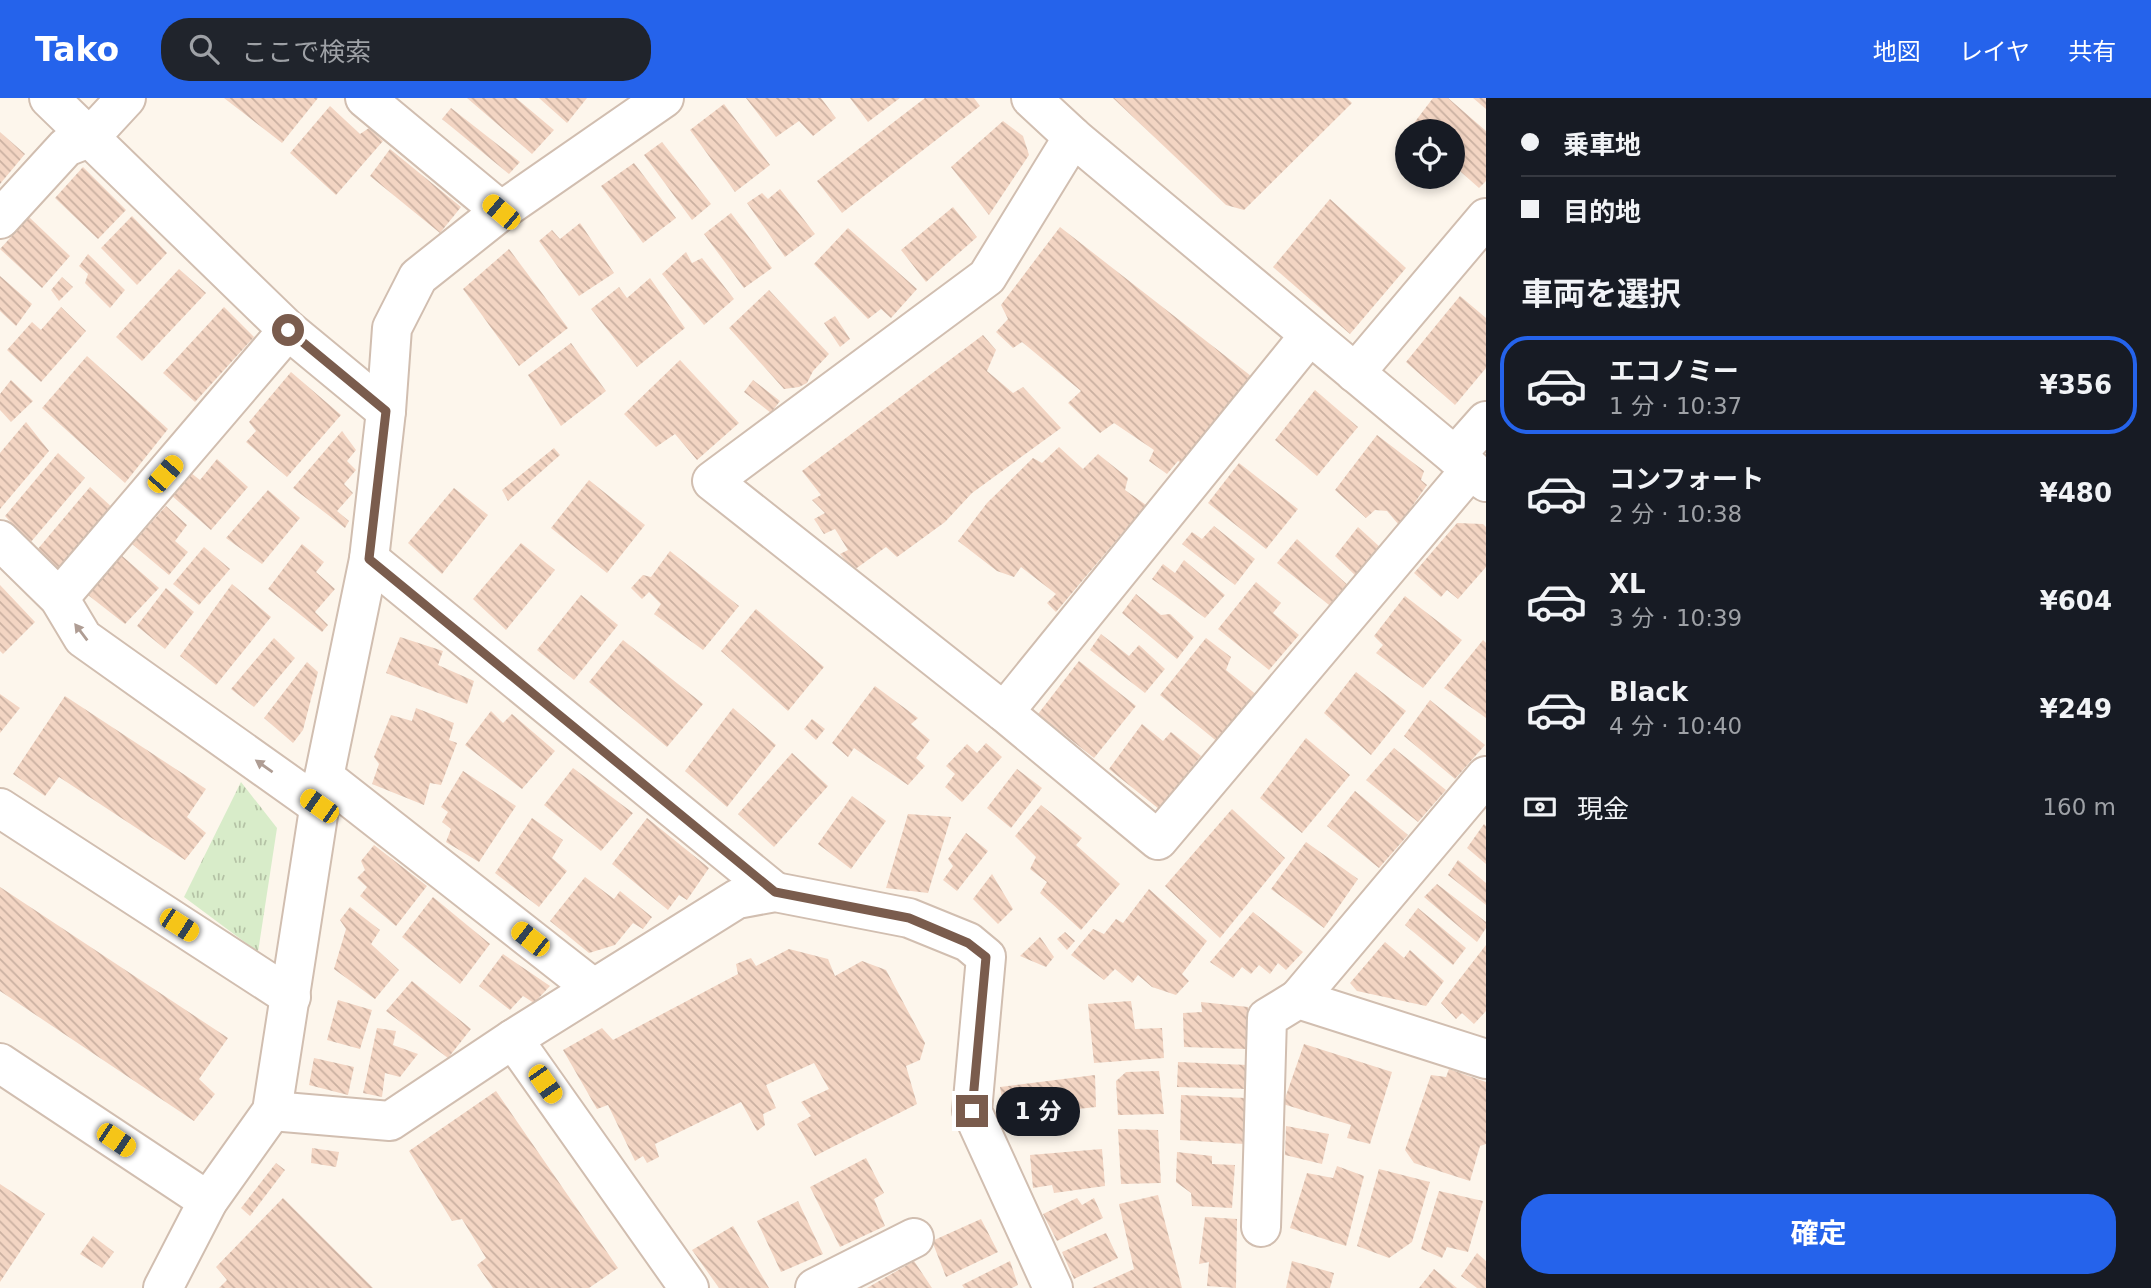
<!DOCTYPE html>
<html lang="ja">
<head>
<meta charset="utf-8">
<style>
  body { margin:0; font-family:"DejaVu Sans","Noto Sans JP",sans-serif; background:#20242c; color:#f1f3f6; height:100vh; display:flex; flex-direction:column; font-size:26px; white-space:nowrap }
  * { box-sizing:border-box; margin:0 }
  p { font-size:23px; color:#9ea1a6 }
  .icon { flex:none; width:38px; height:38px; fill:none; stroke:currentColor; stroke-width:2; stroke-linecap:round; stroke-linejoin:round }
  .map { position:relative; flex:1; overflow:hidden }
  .details { display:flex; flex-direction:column; background:#171b24; width:665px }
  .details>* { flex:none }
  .top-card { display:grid; align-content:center; height:154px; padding:0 35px; background:#171b24 }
  .buttons { position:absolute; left:1395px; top:21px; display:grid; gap:14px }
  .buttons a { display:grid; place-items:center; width:70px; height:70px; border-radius:50%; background:#171b24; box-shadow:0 4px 10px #0003; font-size:35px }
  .end { position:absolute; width:32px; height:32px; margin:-16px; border:9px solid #7a5c4d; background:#fff; box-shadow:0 0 0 4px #fff }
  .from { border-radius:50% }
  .bubble { position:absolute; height:49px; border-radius:24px; background:#171b24; box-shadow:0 4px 10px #0003; font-size:23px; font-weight:700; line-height:49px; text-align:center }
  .car { position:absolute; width:21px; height:42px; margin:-21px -10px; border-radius:9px; box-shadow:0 0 5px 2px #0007; background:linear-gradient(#f5c518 24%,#345 0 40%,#f5c518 0 76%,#345 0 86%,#f5c518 0) }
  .top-card b { display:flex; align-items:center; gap:24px; height:66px; font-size:26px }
  .top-card b+b { border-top:2px solid #363941 }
  .top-card i { width:18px; height:18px; background:#f1f3f6 }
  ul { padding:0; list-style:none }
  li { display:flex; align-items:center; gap:21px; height:98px; margin:0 14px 10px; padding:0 21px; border:4px solid transparent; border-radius:28px }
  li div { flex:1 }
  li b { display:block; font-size:26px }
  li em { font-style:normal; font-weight:700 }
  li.on { border-color:#2563eb }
  li>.icon { width:63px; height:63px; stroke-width:1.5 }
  h2 { padding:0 35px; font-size:32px; line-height:84px }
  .pay { display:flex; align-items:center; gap:18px; height:77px; padding:0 35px; font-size:26px }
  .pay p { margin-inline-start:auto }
  .button { display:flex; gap:14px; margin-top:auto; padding:14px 35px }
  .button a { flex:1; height:80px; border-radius:28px; background:#2563eb; color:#fff; font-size:28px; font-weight:700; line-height:80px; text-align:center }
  header { display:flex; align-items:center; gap:42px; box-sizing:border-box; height:98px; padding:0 35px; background:#2563eb; color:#fff }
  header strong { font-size:33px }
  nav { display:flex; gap:38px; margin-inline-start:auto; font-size:24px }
  .search { width:490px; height:63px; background:#20242c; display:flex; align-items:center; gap:18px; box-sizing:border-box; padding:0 24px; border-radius:28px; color:#9ea1a6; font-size:26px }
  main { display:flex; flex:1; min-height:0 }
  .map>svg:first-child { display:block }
</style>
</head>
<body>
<header>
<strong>Tako</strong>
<div class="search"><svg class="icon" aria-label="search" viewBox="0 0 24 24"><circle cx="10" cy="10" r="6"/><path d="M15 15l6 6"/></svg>ここで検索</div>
<nav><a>地図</a><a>レイヤ</a><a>共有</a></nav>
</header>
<main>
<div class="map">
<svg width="1486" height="1190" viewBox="0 0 1486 1190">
  <defs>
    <pattern id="park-tufts" width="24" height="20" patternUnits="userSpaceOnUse" patternTransform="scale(1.75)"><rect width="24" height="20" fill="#d8ecc9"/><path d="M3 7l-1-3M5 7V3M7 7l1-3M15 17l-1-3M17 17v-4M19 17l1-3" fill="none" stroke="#b4c2a5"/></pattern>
    <pattern id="building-back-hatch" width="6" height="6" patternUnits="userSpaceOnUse" patternTransform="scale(1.75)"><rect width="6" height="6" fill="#f3d5c3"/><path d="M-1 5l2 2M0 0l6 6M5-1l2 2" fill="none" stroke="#cab0a1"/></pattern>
  </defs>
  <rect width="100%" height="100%" fill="#fdf6ec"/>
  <path fill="url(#park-tufts)" d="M241,684L277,730L258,854L184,799Z"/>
  <g fill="url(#building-back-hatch)">
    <path d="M224,0H318L282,45Z"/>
    <path d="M467,0H516L554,32L532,56Z"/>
    <path d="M539,0H587L567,25Z"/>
    <path d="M746,0H821L836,20L813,38L799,23L776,39Z"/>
    <path d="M850,0H900L868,24Z"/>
    <path d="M925,0H974L980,8L842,115L817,83Z"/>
    <path d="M1113,0H1347L1352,5L1244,112L1226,107Z"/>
    <path d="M1433,0H1448L1486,33V83L1479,90L1452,66V33H1416L1411,29Z"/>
    <path d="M1473,0H1486V11Z"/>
    <path d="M724,6L770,67L735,94L690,32Z"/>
    <path d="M330,8L360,36L369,30L383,43L336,97L290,55Z"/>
    <path d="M451,10L520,64L509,76L442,21Z"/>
    <path d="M1003,23L1023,38L1029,57L989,117L951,69Z"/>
    <path d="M0,34L25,56L0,86Z"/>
    <path d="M662,44L711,106L692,122L644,57Z"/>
    <path d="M390,51L461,109L440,135L370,78Z"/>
    <path d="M634,65L676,120L643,145L601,88Z"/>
    <path d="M83,69L126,112L98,141L55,100Z"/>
    <path d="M780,91L815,136L785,159L747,105L762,95L768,101Z"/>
    <path d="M1330,101L1406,170L1350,236L1273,169Z"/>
    <path d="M953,109L977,139L926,184L901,152Z"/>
    <path d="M731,115L772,170L744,190L704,136Z"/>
    <path d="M132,118L167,155L137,187L101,150Z"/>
    <path d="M29,119L70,158L42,190L0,151Z"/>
    <path d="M580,125L614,175L579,198L539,143L552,132L560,141Z"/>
    <path d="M1060,129L1251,278L1185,367L1178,363L1167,376L1149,363L1154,352L1114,325L1100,335L1068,305L1081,293L1022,244L1013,250L996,234L1008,221L1001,207Z"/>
    <path d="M848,130L917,191L891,220L881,211L868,221L814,166Z"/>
    <path d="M509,151L568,230L519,268L463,191Z"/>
    <path d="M686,154L692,165L702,160L734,201L704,227L662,176Z"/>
    <path d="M88,156L125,192L110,210L85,185L88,176L79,168Z"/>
    <path d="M179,171L206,195L142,263L116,239Z"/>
    <path d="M0,178L32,206L16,228L0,213Z"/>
    <path d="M62,179L73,189L59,203L51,192Z"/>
    <path d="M650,180L685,230L637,269L591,211L619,189L627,200Z"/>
    <path d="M769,192L829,256L813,273L807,285L799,289L784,291L729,230Z"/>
    <path d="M1460,198L1486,220V270L1455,307L1406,264Z"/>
    <path d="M61,209L86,233L41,284L7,252L32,224L41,232Z"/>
    <path d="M224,209L254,239L195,304L163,275Z"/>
    <path d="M835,218L850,241L840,249L824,225Z"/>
    <path d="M983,237L996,252L987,273L1013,295L1023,289L1061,330L972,395L945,424L897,459L886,449L854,472L840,456L848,452L835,431L824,436L814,421L825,415L812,402L821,397L802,373Z"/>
    <path d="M571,245L606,293L561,328L528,277Z"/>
    <path d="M87,258L168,331L125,385L42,310Z"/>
    <path d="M680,262L739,325L697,362L675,336L656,349L624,316Z"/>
    <path d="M291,274L341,317L287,379L246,344L256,333L249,324Z"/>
    <path d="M11,282L33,303L11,324L0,312V296Z"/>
    <path d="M753,282L780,303L771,315L744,294Z"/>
    <path d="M1315,292L1358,329L1317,378L1275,342Z"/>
    <path d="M26,324L49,353L0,411V355Z"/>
    <path d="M342,333L356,352L347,363L356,372L344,386L353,395L337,413L349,423L345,430L293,390Z"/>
    <path d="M1377,337L1424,373L1421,382L1427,387L1399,427L1387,413L1375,412L1366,420L1335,392Z"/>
    <path d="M1059,349L1083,371L1098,356L1128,380L1125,392L1146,407L1056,514L1047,505L1056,496L1021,469L1014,479L997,473L958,443L987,405L1033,360L1042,365Z"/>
    <path d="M554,350L560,357L508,403L502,392Z"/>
    <path d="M58,355L85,380L30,445L5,418Z"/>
    <path d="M217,361L248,389L211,432L171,397L191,375L200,382Z"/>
    <path d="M1239,365L1298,411L1266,451L1208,405Z"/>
    <path d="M589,382L645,427L607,475L551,430Z"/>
    <path d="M90,389L115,412L60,475L37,452Z"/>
    <path d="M454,390L488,417L442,476L408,445Z"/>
    <path d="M268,392L300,420L262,466L226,440Z"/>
    <path d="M166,408L187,427L175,443L188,454L169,477L132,446Z"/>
    <path d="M1457,425L1483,426L1486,429V469L1458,501L1447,492L1441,499L1414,475Z"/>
    <path d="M1214,428L1255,461L1235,487L1182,446L1192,434L1202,441Z"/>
    <path d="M1358,429L1381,450L1358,480L1335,458Z"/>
    <path d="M1297,441L1351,490L1334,511L1277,465Z"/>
    <path d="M521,445L555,472L506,532L473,501Z"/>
    <path d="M302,446L324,464L316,474L335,491L315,514L328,527L322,534L268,491Z"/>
    <path d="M204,449L230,471L199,507L173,486Z"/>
    <path d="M670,453L739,508L703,552L654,516L661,506L649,494L642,501L631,490L643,477L651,479Z"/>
    <path d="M121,457L159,490L125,526L88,497Z"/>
    <path d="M1184,462L1225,497L1205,520L1152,481L1163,466L1175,475Z"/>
    <path d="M1256,484L1281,505L1273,515L1299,537L1269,572L1218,531Z"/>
    <path d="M232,486L271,519L216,587L180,558Z"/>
    <path d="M0,487L35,524L3,556L0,553Z"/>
    <path d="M166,490L194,514L165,551L137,528Z"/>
    <path d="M1136,496L1161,517L1170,516L1194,539L1177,561L1122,515Z"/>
    <path d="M581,497L618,527L574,582L537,552Z"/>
    <path d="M1405,498L1462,542L1423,590L1376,555L1383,547L1374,538Z"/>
    <path d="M756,511L824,569L788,613L721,553Z"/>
    <path d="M1101,536L1129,558L1139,547L1165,571L1145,595L1090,552Z"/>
    <path d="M400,539L443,553L438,567L474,583L467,606L386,575Z"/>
    <path d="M274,540L295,560L254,609L231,591Z"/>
    <path d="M1206,540L1231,559L1226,572L1258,598L1219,645L1160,597Z"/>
    <path d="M623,542L703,606L667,649L589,584Z"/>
    <path d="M1483,542L1486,545V620L1444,590Z"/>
    <path d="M1079,563L1136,608L1094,660L1038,616Z"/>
    <path d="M307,564L318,574L303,632L293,645L264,620Z"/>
    <path d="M1356,574L1406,613L1371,657L1324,615Z"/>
    <path d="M875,588L918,620L911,626L930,642L916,660L925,668L908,687L854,650L848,659L832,645Z"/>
    <path d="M0,596L20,610L0,635Z"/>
    <path d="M65,598L206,691L187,719L206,735L185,762L59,679L45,698L13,676Z"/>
    <path d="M1430,602L1485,647L1455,681L1404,638Z"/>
    <path d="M416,610L454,625L449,642L457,645L441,687L430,685L424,707L372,686L379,666L374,659L391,617L412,623Z"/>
    <path d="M733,610L776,647L727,709L685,673Z"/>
    <path d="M491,613L503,625L512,616L555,653L522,691L465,647Z"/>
    <path d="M812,621L825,631L816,642L804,631Z"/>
    <path d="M1142,626L1163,643L1171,634L1201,658L1159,711L1109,671Z"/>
    <path d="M1306,640L1350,677L1302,735L1260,700Z"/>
    <path d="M986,645L1002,659L962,704L945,689L955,676L946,668L967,646L977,655Z"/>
    <path d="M1394,650L1446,692L1418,724L1366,682Z"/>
    <path d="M792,655L828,688L774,749L738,716Z"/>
    <path d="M573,670L633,715L601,753L544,707Z"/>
    <path d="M1017,671L1042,690L1011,730L987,710Z"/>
    <path d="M463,673L516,708L479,764L446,744L451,731L442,724L448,714L441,709Z"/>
    <path d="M1355,693L1408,737L1379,770L1327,728Z"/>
    <path d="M852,698L886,723L851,771L818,746Z"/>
    <path d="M1041,707L1082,740L1076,747L1120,786L1081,832L1040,795L1047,784L1030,771L1036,759L1015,738Z"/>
    <path d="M1232,711L1285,760L1220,840L1165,788Z"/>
    <path d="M908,716L951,719L928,795L886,790Z"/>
    <path d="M532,720L563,742L552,760L567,773L539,809L495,775Z"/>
    <path d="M647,720L709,770L687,802L679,797L668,812L612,766Z"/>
    <path d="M1484,726L1486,728V766L1467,750Z"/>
    <path d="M966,735L988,753L957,793L943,782L953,768L948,761Z"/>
    <path d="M1306,744L1358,781L1324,830L1271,791Z"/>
    <path d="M374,747L427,788L396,828L360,798L367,789L357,780L365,772L361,763Z"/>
    <path d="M1458,762L1486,785V807L1448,777Z"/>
    <path d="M992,776L1013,811L998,826L973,801Z"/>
    <path d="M585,779L614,801L620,793L652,819L643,831L633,825L615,847L589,855L550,823Z"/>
    <path d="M1437,786L1486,824V830L1477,844L1424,799Z"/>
    <path d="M0,789L228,940L199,981L215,996L194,1023L0,893Z"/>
    <path d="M1149,791L1207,843L1182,876L1189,883L1176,897L1152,889L1138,877L1132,885L1115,871L1104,882L1071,857L1093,831L1104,836L1116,821L1123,825Z"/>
    <path d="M433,799L490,846L460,886L402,839Z"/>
    <path d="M350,809L380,832L371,846L399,872L375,901L334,871L346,831L340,822Z"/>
    <path d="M1418,810L1466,850L1453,867L1405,827Z"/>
    <path d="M1253,814L1303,854L1286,872L1278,865L1270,876L1259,867L1251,876L1242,869L1233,880L1210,864Z"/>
    <path d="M1065,834L1075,843L1067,852L1057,841Z"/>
    <path d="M1040,839L1054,859L1046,869L1020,858Z"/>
    <path d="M1385,844L1404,860L1410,852L1444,883L1426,908L1357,893L1350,885Z"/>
    <path d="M1486,847V913L1474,926L1462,915L1456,921L1441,905Z"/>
    <path d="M789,851L828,861L835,878L862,863L886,872L925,945L920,962L906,968L917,1006L815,1058L797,1026L811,1018L801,1004L829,991L814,965L766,987L776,1010L763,1016L765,1027L757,1033L741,1004L655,1046L659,1059L647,1065L643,1058L635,1063L608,1007L597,1011L563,952L602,930L613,942L738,876L736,866L751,860L756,868Z"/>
    <path d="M503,856L550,888L534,905L523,898L510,912L479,888Z"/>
    <path d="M412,883L471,931L448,960L386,913Z"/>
    <path d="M338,902L372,912L360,951L327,942Z"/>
    <path d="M1131,903L1135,931L1162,930L1164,960L1094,965L1088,906Z"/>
    <path d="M1201,904L1248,909L1247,951L1184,949L1183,915L1202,914Z"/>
    <path d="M377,930L396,933L393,947L418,956L400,979L385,975L382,999L363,995Z"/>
    <path d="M1304,946L1392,974L1370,1046L1347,1040L1351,1027L1283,1006Z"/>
    <path d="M314,960L354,969L348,997L309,987Z"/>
    <path d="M1178,964L1248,967L1247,991L1177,989Z"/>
    <path d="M1449,971L1486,984V1046L1480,1048L1470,1083L1414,1065L1405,1052L1431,977L1446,979Z"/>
    <path d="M1159,973L1164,1016L1118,1017L1116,983L1126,974Z"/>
    <path d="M1095,977L1096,1009L1005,1019L1000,989Z"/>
    <path d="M496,993L618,1170L589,1190H493L477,1167L486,1160L462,1121L452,1123L409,1053Z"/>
    <path d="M1181,997L1246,1000L1244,1046L1180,1042Z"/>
    <path d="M1286,1028L1329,1036L1322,1066L1285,1057Z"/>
    <path d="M1118,1031L1158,1032L1161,1085L1121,1086Z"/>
    <path d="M312,1050L339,1054L336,1069L311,1065Z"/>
    <path d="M1102,1051L1105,1088L1054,1095L1052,1087L1033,1090L1030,1057Z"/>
    <path d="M1177,1054L1212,1058V1066L1235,1067L1232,1110L1192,1108L1191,1095L1176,1084Z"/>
    <path d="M866,1060L884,1095L874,1101L885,1128L840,1149L810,1089Z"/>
    <path d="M276,1065L285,1072L250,1118L241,1110Z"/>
    <path d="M1337,1068L1364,1078L1346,1148L1290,1130L1307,1075L1333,1080Z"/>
    <path d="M1379,1071L1430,1084L1412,1144L1389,1160L1357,1148Z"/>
    <path d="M0,1086L45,1116L0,1184Z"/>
    <path d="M1439,1093L1483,1103L1468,1154L1447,1149L1442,1160L1421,1151Z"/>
    <path d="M1158,1097L1182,1190H1092L1134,1171L1119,1106Z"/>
    <path d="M283,1100L373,1190H219L227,1182L216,1169Z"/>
    <path d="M1077,1100L1082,1107L1094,1100L1103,1120L1057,1143L1043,1116Z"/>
    <path d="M798,1103L823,1156L781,1174L757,1123Z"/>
    <path d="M1205,1119L1237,1121L1236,1190L1207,1188L1209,1164L1199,1166Z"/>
    <path d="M981,1121L998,1154L946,1179L932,1143Z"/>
    <path d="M733,1128L769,1190H719L692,1152Z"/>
    <path d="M1106,1135L1118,1160L1074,1181L1062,1154Z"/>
    <path d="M93,1138L114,1154L102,1170L80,1156Z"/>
    <path d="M1477,1155L1486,1163V1190H1477L1461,1178Z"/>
    <path d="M914,1163L932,1190H867Z"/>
    <path d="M1010,1163L1018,1187L1012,1190H964L962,1187Z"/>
    <path d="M1292,1163L1334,1175L1330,1190H1286Z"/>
    <path d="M1434,1171L1457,1190H1419Z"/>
  </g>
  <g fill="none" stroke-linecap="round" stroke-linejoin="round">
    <defs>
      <g id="minor">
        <path d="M49,0L288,232L386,313"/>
        <path d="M365,0L501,113"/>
        <path d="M1031,0L1073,39L1486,384"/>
        <path d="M1073,39L987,179L712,383L1004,614L1158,742L1471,371"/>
        <path d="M0,121L66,49L89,40L126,0"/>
        <path d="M1355,275L1486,120"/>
        <path d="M1455,358L1486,323"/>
        <path d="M0,442L59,500L83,540L319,708"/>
        <path d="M369,461L775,794"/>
        <path d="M59,500L288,232"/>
        <path d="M1004,614L1309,238"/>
        <path d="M324,679L593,890"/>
        <path d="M0,710L291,899"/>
        <path d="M1298,901L1486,678"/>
        <path d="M513,941L689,1190"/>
        <path d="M0,965L208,1103"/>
        <path d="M272,1013L390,1023L513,941L737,801L775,794L909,820L968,844L986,859L972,1013L1053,1190"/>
        <path d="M1261,1129L1267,920L1298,901L1486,961"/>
        <path d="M163,1190L208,1103L272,1013L324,679L369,461L386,313L392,230L418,179L501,113L664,0"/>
        <path d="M815,1190L914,1140"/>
      </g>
    </defs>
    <use href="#minor" stroke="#d1beb0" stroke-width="42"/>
    <use href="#minor" stroke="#fff" stroke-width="38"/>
  </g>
  <defs><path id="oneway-solid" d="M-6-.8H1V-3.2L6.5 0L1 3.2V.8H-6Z" transform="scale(1.75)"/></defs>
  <g fill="#af9d94">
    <use href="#oneway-solid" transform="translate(81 534) rotate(-127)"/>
    <use href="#oneway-solid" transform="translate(264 668) rotate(-145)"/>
  </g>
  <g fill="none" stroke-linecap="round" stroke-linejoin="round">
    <path stroke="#7a5c4d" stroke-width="9" d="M288,232L386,313L369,461L775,794L909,820L968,845L986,859L972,1013"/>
  </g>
</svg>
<div class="buttons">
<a><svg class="icon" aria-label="locate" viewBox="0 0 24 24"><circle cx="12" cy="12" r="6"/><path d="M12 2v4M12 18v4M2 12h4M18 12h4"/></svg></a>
</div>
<i class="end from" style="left:288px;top:232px"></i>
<i class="end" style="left:972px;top:1013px"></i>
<div class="bubble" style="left:996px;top:989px;width:84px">1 分</div>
<i class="car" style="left:501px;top:114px;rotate:310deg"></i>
<i class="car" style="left:165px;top:376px;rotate:41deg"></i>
<i class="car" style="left:319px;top:708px;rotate:305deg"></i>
<i class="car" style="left:179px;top:827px;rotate:123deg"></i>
<i class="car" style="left:530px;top:841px;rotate:308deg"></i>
<i class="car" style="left:545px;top:986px;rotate:145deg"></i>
<i class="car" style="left:116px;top:1042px;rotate:124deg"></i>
</div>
<section class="details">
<div class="top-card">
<b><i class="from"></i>乗車地</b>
<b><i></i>目的地</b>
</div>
<h2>車両を選択</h2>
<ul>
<li class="on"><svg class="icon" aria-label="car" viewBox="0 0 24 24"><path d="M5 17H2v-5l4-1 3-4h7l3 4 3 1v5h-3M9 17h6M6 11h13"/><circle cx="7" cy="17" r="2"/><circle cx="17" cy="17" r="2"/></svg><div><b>エコノミー</b><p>1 分 · 10:37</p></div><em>¥356</em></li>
<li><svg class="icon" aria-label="car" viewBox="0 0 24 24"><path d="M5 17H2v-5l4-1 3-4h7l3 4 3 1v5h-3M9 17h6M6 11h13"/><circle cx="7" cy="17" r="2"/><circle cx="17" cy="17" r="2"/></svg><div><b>コンフォート</b><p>2 分 · 10:38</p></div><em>¥480</em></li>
<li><svg class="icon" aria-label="car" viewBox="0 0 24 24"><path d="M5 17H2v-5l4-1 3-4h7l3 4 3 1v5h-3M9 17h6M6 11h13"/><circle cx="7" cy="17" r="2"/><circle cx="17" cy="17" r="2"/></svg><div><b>XL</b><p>3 分 · 10:39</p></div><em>¥604</em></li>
<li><svg class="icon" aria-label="car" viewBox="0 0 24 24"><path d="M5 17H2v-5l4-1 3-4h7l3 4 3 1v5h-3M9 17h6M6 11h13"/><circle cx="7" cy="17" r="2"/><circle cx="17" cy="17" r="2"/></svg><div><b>Black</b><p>4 分 · 10:40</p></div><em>¥249</em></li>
</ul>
<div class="pay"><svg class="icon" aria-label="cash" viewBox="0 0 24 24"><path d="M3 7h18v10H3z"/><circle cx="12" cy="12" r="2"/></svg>現金<p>160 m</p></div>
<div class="button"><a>確定</a></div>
</section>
</main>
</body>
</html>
